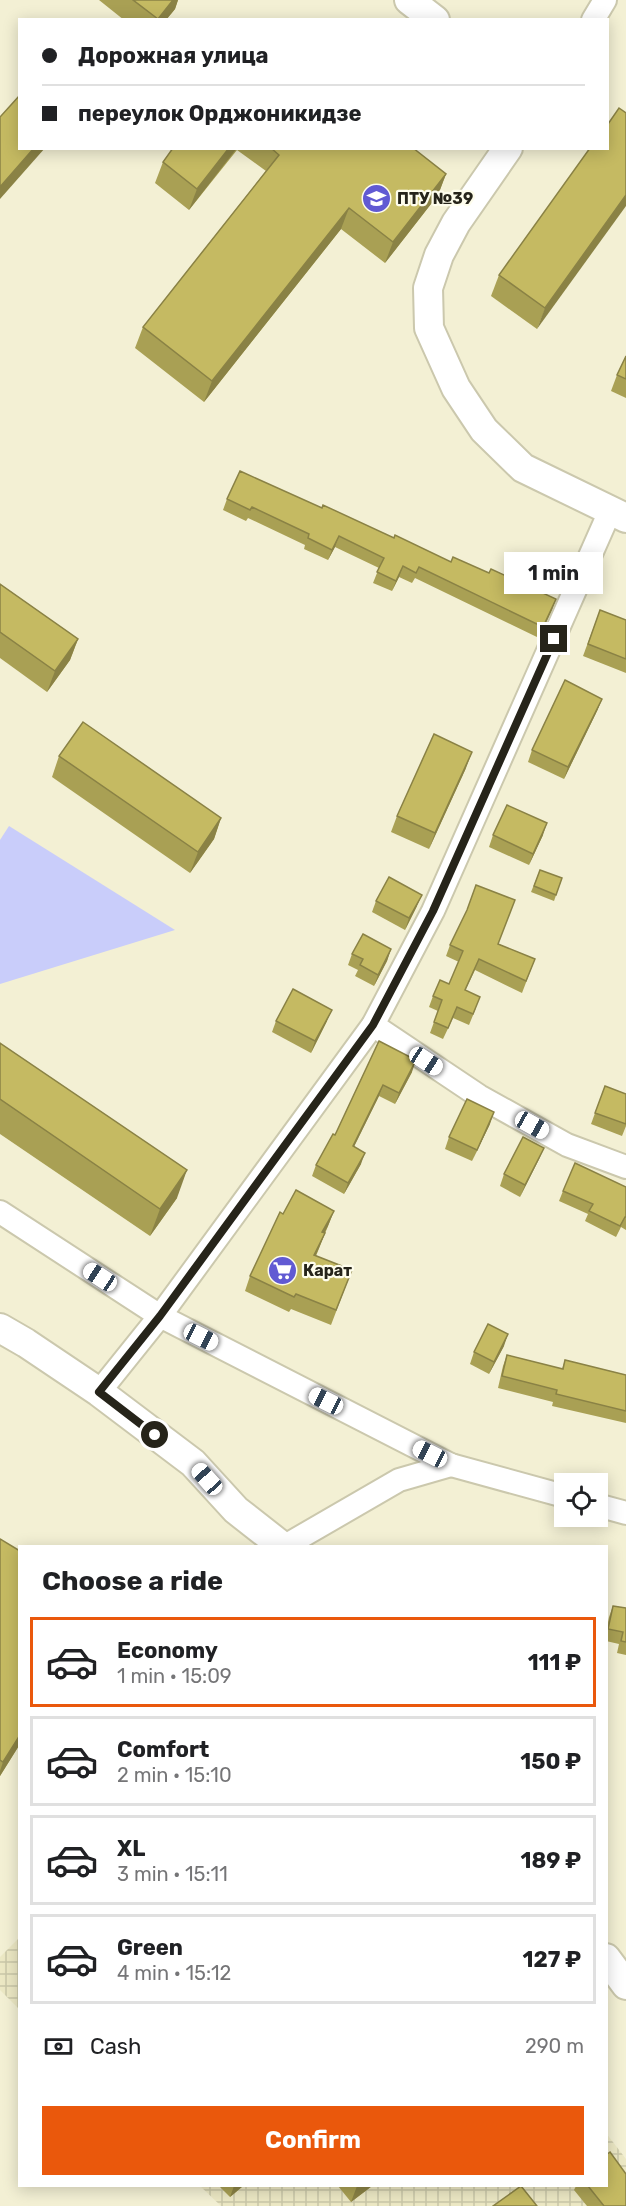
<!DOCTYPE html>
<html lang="en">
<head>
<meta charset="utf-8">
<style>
  body { margin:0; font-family:Rubik,sans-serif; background:#f2f2f2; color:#202124; height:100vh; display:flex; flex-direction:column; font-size:22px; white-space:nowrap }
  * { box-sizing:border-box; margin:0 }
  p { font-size:20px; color:#757577 }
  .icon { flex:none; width:33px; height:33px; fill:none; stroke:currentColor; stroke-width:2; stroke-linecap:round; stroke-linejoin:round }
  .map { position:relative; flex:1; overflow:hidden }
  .side { position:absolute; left:18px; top:1545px; width:590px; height:642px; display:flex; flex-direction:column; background:#fff; border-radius:0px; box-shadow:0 3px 15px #0003 }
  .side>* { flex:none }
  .guide { position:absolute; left:18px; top:18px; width:591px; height:132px; border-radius:0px; box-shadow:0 3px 15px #0003; display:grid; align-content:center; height:132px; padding:0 24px; background:#fff }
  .buttons { position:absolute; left:554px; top:1473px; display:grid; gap:12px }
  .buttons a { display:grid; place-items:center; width:54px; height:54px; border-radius:0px; background:#fff; box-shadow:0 3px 15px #0003; font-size:30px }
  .end { position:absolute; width:27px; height:27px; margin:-14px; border:8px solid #26241a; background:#fff; box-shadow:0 0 0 3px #fff }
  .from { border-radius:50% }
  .bubble { position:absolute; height:42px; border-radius:0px; background:#fff; box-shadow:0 3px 15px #0003; font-size:20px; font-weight:700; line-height:42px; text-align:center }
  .car { position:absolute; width:18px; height:36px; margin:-18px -9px; border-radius:8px; box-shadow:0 0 4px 2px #0007; background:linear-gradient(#fff 24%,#345 0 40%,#fff 0 76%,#345 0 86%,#fff 0) }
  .guide b { display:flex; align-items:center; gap:21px; height:57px; font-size:22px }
  .guide b+b { border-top:2px solid #e0e0e0 }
  .guide i { width:15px; height:15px; background:#202124 }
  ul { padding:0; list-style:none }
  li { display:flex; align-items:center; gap:18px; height:90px; margin:0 12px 9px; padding:0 12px; border:3px solid #e0e0e0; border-radius:0px }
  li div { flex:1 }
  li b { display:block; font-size:22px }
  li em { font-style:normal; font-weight:700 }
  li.selected { border-color:#ea580c }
  li>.icon { width:54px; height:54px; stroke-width:1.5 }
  h2 { padding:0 24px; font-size:27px; line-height:72px }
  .pay { display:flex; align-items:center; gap:15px; height:66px; padding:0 24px; font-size:22px }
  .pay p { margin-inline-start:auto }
  .button { display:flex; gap:12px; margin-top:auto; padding:12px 24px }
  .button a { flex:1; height:69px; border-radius:0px; background:#ea580c; color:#fff; font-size:24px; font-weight:700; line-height:69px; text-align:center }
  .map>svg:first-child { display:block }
</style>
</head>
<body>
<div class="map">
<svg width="626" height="2206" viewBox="0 0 626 2206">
  <defs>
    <pattern id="industrial-grid" width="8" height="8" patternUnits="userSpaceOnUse" patternTransform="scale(1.5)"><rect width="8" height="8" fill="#ece8c4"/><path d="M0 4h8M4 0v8" fill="none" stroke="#cac7a8"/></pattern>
  </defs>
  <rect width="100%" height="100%" fill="#f3f0d4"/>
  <g fill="url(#industrial-grid)">
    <path d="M19,1938V2009L0,1990V1957Z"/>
    <path d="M606,2133L626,2159V2206H221L200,2186H606Z"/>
  </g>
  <path fill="#c9cdfa" d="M9,826L175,930L0,984V840Z"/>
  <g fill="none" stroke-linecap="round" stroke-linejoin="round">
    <defs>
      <g id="minor">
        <path d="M593,20L605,0"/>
        <path d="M373,1025L479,1096L567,1145L626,1167"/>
        <path d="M0,1212L160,1316L451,1465L564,1496"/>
        <path d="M99,1392L160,1316L373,1025L433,911L610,511"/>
        <path d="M597,1505L626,1513"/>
        <path d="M285,1546L399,1480L451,1465"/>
      </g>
      <g id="major">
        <path d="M409,0L435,20"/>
        <path d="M508,148L456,223L439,255L428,288L429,328L456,388L484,430L523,468L626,518"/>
        <path d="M0,1328L26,1343L99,1392L193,1463L236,1510L282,1546"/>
        <path d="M606,1958L626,1985"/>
      </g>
    </defs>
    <use href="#minor" stroke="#cbc8ad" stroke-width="26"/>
    <use href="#major" stroke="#cbc8ad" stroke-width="32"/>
    <use href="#minor" stroke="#fff" stroke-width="22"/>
    <use href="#major" stroke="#fff" stroke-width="28"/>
  </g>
  <g fill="#a9a054">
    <path d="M99,0H178L175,9L166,20H124Z"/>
    <path d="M626,113L537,329L491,296L499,275Z"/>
    <path d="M173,148H413L446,174L438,195L385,263L341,229L204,402L135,348L143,327L266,171L237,150L189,210L155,183L163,162Z"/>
    <path d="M626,356V398L611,391L617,375Z"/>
    <path d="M227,499L322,508L451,562L489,573L556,599L539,638L415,578L412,583L399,577L392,591L373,583L379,568L335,547L328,560L304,549L305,545L248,518L246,521L223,510Z"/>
    <path d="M0,584L78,639L70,660L47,692L0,658Z"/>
    <path d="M600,610L626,620V673L583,656Z"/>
    <path d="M602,699L597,711L564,779L528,762L532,750Z"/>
    <path d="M59,756L221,818L214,839L190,873L52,777Z"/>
    <path d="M466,768L429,849L391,832L397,816Z"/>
    <path d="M493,835H543L529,865L489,847Z"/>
    <path d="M540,870L562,878L554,901L531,892Z"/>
    <path d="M376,901L417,906L405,930L372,912Z"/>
    <path d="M498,944L535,959L522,993L475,970L465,991L476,1008L469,1025L453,1018L443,1039L430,1033L438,1011L429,1007L433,996L449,984L459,962L446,956L450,945Z"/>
    <path d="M391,949L387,961L374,986L355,976L358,970L348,965L352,954Z"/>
    <path d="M276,1021H327L311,1053L272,1032Z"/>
    <path d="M379,1041L412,1072L395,1104L379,1096L354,1146L361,1164L344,1194L312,1176L316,1165L335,1135Z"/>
    <path d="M0,1043L177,1198L150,1236L0,1134Z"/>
    <path d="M605,1086L626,1094V1126L622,1136L591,1124Z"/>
    <path d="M490,1124L472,1161L445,1149L449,1137Z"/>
    <path d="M544,1148L539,1159L520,1197L500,1186L504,1174Z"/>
    <path d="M626,1187V1230L621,1227L616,1237L585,1221L588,1214L559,1201L563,1191Z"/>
    <path d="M334,1211L316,1256L352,1270L331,1325L291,1309L289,1312L245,1291L250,1276L283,1214Z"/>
    <path d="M504,1346L489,1374L470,1364L474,1352Z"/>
    <path d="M507,1355L562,1369L565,1360L626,1375V1423L552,1406L553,1402L498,1388L503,1366Z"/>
    <path d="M0,1539L20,1744L0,1776Z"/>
    <path d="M613,1606L626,1608V1655L617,1653L619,1644L606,1641V1632L609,1617Z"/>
    <path d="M219,2186H243L230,2197Z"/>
    <path d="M338,2186H372L351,2202Z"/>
    <path d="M576,2186H606L626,2206H587L574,2190Z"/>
  </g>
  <g fill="#8a8245">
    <path d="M173,0H178L175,9L166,20H157Z"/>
    <path d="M34,148H45L0,199V187Z"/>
    <path d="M229,148H237L189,210L197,189Z"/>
    <path d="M446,174L438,195L385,263L393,242Z"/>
    <path d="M626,195V206L537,329L545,308Z"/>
    <path d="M349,208L341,229L204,402L212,381Z"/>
    <path d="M339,536L335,547L328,560L332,550Z"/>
    <path d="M403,566L399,577L392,591L396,581Z"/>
    <path d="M556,599L552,610L539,638L543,627Z"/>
    <path d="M78,639L70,660L47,692L55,671Z"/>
    <path d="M602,699L597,711L564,779L568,767Z"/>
    <path d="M472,752L466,768L429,849L435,833Z"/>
    <path d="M221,818L214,839L190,873L198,852Z"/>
    <path d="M547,823L543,835L529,865L533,854Z"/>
    <path d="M422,895L417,906L405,930L409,918Z"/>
    <path d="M391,949L387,961L374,986L378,975Z"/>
    <path d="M332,1010L327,1021L311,1053L315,1041Z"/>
    <path d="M416,1060L412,1072L395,1104L399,1093Z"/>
    <path d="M383,1085L379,1096L349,1157L353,1146Z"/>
    <path d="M494,1112L490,1124L472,1161L477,1150Z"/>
    <path d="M544,1148L539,1159L520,1197L525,1185Z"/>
    <path d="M365,1153L361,1164L344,1194L348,1183Z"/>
    <path d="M187,1170L177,1198L150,1236L160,1209Z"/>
    <path d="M334,1211L328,1226L317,1247L322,1232Z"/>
    <path d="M325,1233L319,1248L309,1270L314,1255Z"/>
    <path d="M508,1334L504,1346L489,1374L494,1362Z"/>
    <path d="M20,1735V1744L0,1776V1771L3,1762Z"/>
    <path d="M234,2186H243L230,2197Z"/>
    <path d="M357,2186H372L351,2202Z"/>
  </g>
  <g fill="#c5ba62" stroke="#8a8245" stroke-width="1.5">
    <path d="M133,0H173L158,19Z"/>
    <path d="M20,95V148H34L0,187V117Z"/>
    <path d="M619,108L626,113V195L545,308L499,275L590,148H608V124Z"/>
    <path d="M173,148H229L197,189L163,162Z"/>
    <path d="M271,148H413L446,174L393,242L349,208L212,381L143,327L279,155Z"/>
    <path d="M626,356V379L617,375Z"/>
    <path d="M240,471L322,508L323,505L394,538L395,535L451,562L453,557L489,573L491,569L556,599L543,627L419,567L416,573L403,566L396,581L377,572L384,558L339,536L332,550L308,538L309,534L252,507L250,510L227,499Z"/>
    <path d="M0,584L78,639L55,671L0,632Z"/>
    <path d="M600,610L626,620V659L588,644Z"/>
    <path d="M565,680L602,699L568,767L532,750Z"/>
    <path d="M83,722L221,818L198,852L59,756Z"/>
    <path d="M434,734L472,752L435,833L397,816Z"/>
    <path d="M507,805L547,823L533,854L493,835Z"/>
    <path d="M540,870L562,878L556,895L534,886Z"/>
    <path d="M389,877L422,895L409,918L376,901Z"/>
    <path d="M476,885L515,900L498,944L535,959L526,981L479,959L465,990L480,997L473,1014L457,1007L448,1028L434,1022L442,1000L433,996L440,980L449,984L463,951L450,945L467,910Z"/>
    <path d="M363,934L391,949L378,975L360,965L363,959L352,954Z"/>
    <path d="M293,989L332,1010L315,1041L276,1021Z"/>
    <path d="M379,1041L416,1060L399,1093L383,1085L353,1146L365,1153L348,1183L316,1165L333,1134L335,1135Z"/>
    <path d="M0,1043L187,1170L160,1209L0,1099Z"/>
    <path d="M605,1086L626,1094V1124L595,1113Z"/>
    <path d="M467,1099L494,1112L477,1150L449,1137Z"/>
    <path d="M523,1137L544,1148L525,1185L504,1174Z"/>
    <path d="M575,1163L626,1187V1217H625L620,1226L589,1211L593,1204L563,1191Z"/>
    <path d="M296,1190L334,1211L322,1232L325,1233L314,1255L352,1270L336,1310L296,1294L294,1297L250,1276L280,1212L283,1214Z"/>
    <path d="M488,1324L508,1334L494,1362L474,1352Z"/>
    <path d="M507,1355L563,1369L565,1360L626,1375V1411L556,1394L557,1390L502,1376Z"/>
    <path d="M0,1539L20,1551V1735L3,1762L0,1760Z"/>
    <path d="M613,1606L626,1608V1642L621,1641L623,1632L608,1629Z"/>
    <path d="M610,2152L626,2174V2206H604L588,2186H606V2155Z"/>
    <path d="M521,2186L537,2206H493Z"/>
  </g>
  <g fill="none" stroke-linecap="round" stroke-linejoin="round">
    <path stroke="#26241a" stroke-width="8" d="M155,1435L99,1392L160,1316L373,1025L433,911L554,639"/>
  </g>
  <defs>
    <symbol id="university-disc" viewBox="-11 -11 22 22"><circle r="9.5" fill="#615ad3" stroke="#fefdec"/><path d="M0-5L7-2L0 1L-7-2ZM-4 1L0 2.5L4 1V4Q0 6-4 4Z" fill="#fff"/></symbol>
    <symbol id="supermarket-disc" viewBox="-11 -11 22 22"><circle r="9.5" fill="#615ad3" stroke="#fefdec"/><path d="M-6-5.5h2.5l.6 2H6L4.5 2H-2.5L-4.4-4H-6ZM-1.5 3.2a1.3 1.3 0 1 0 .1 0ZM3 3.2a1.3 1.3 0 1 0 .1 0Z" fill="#fff"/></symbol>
  </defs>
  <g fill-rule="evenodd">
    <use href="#university-disc" x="360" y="182" width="33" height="33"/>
    <use href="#supermarket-disc" x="266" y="1254" width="33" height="33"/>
  </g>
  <g text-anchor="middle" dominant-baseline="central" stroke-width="4.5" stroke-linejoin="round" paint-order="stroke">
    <g font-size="16" font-weight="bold" fill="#26241a" stroke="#fefdec" text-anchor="start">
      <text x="397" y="198">ПТУ №39</text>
      <text x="303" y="1270">Карат</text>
    </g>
  </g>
</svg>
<div class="buttons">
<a><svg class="icon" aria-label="locate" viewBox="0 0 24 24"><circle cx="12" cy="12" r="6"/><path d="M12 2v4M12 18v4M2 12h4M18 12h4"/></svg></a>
</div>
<i class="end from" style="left:155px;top:1435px"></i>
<i class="end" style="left:554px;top:639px"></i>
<div class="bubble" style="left:504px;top:552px;width:99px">1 min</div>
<i class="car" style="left:426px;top:1061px;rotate:123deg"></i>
<i class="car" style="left:532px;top:1125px;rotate:119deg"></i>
<i class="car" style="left:100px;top:1277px;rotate:303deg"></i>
<i class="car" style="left:201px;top:1337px;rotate:117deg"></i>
<i class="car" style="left:326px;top:1401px;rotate:297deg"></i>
<i class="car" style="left:430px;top:1454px;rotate:297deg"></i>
<i class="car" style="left:207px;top:1479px;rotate:318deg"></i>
<div class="guide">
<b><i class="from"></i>Дорожная улица</b>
<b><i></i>переулок Орджоникидзе</b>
</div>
<section class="side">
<h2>Choose a ride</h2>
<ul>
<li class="selected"><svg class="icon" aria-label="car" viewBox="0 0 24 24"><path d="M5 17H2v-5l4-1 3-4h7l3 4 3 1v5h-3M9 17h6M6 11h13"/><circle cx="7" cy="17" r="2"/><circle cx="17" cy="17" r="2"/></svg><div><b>Economy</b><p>1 min · 15:09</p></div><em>111 ₽</em></li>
<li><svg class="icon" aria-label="car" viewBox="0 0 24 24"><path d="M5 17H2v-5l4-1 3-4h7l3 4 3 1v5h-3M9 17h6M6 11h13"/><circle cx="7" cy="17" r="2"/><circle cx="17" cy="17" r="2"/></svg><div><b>Comfort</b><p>2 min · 15:10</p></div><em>150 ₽</em></li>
<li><svg class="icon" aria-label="car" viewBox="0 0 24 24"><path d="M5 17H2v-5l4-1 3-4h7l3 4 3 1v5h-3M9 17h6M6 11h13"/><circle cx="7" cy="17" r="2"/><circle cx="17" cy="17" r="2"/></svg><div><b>XL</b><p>3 min · 15:11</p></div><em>189 ₽</em></li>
<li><svg class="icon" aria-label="car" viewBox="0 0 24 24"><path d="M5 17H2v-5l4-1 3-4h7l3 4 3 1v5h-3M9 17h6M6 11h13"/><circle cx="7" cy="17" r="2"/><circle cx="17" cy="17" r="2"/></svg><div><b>Green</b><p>4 min · 15:12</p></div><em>127 ₽</em></li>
</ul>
<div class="pay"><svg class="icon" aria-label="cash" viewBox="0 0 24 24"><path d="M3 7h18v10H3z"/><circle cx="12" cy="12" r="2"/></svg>Cash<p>290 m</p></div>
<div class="button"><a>Confirm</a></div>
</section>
</div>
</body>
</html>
